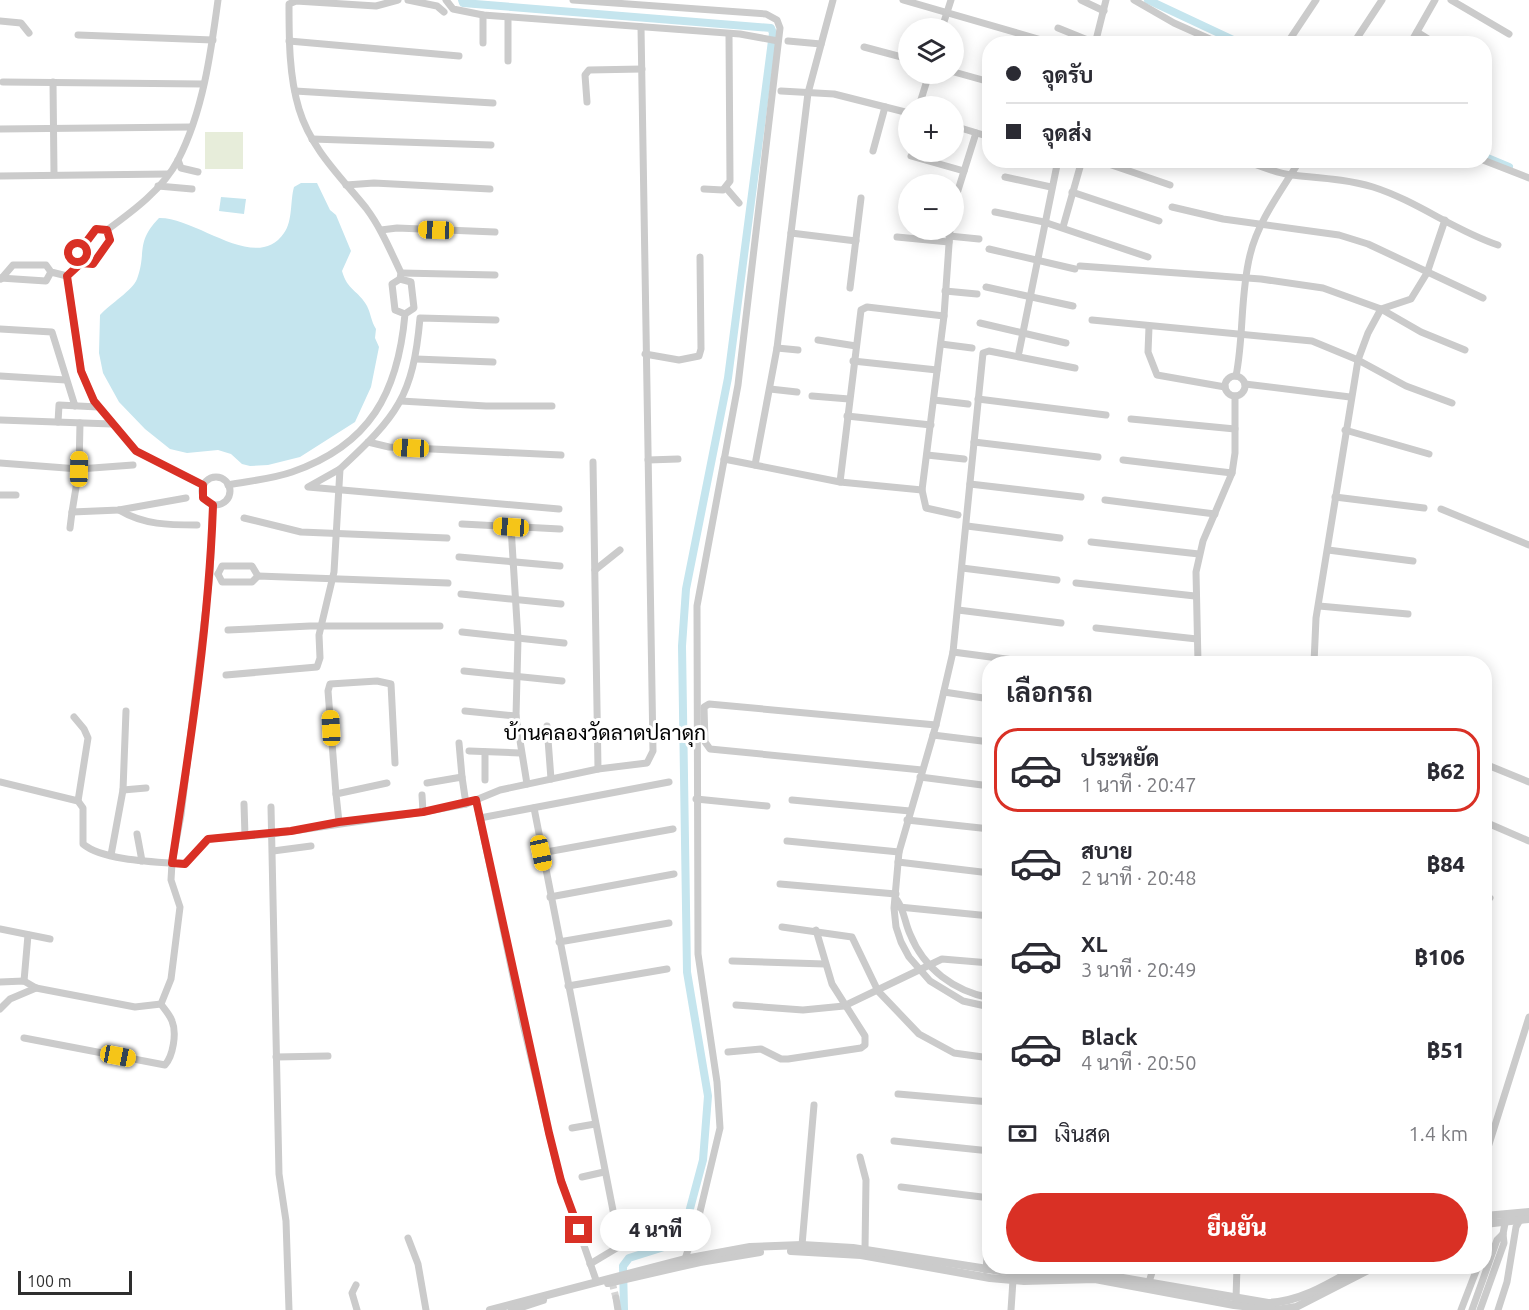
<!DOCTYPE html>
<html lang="th">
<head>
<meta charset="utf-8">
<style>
  body { margin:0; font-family:Ubuntu,Sarabun,sans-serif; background:#f7f7f7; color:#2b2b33; height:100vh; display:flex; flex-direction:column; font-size:22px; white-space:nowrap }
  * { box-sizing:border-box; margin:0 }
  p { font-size:20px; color:#7c7c81 }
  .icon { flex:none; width:33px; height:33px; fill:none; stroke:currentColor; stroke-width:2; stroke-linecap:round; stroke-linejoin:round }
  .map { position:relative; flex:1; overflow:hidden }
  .sheet { position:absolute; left:982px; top:656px; width:510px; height:618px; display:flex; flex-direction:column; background:#fff; border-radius:24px; box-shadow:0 3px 15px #0003 }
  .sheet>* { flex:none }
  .top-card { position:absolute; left:982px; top:36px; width:510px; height:132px; border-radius:24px; box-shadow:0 3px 15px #0003; display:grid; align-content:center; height:132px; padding:0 24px; background:#fff }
  .tools { position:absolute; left:898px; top:18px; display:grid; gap:12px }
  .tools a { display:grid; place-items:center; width:66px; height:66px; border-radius:50%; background:#fff; box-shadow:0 3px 15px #0003; font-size:30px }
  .scale { position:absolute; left:18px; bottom:15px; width:114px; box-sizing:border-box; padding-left:6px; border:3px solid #2e2e2e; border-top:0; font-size:16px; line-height:21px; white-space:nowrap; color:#2e2e2e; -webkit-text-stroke:4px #fff; paint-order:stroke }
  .end { position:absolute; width:27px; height:27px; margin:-14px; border:8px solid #d93025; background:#fff; box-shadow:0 0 0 3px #fff }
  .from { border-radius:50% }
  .bubble { position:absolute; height:42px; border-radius:21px; background:#fff; box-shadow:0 3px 15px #0003; font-size:20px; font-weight:800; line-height:42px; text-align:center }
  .car { position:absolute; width:18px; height:36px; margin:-18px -9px; border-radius:8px; box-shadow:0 0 4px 2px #0007; background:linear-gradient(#f5c518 24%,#345 0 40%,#f5c518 0 76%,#345 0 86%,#f5c518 0) }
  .top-card b { display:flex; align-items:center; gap:21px; height:57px; font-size:22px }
  .top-card b+b { border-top:2px solid #e1e1e2 }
  .top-card i { width:15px; height:15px; background:#2b2b33 }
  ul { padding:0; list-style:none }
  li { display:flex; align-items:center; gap:18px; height:84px; margin:0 12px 9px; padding:0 12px; border:3px solid transparent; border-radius:24px }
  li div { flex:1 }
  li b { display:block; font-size:22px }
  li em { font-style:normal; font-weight:800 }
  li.selected { border-color:#d93025 }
  li>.icon { width:54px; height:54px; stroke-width:1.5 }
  h2 { padding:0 24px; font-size:27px; line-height:72px }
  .pay { display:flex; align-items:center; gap:15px; height:66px; padding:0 24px; font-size:22px }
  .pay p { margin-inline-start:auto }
  .button { display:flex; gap:12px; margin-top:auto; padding:12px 24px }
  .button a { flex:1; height:69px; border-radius:36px; background:#d93025; color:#fff; font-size:24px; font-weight:800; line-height:69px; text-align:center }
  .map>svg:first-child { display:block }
</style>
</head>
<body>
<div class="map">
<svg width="1529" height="1310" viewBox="0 0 1529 1310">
  <rect width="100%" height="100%" fill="#fff"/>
  <rect fill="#e7edda" x="205" y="132" width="38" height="37"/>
  <g fill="#c5e5ee">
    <path d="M301,183H317L330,210L336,215L351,251L342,271C347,290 359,291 367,306C371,314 371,321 376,329L375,338L379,347L371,387L355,422L300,457L268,465L250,466L242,464L231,454L218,450L187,453L170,449L145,429L119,402L103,373L99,353L100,315C110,304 133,290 137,279C147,252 135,243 159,218C197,217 256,274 284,233C293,221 290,201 294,187Z"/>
    <path d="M221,197L246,199L244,214L219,211Z"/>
  </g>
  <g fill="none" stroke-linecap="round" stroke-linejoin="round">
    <g stroke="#c5e5ee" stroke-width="8">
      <path d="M462,0L463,3L771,28L773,33L728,378L686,589L682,646L687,972L708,1096L703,1160L684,1231L664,1247L629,1258L623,1266L624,1310"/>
      <path d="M1148,0L1242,44"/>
      <path d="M1485,157L1509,167"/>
    </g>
    <path stroke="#d5d5d5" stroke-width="7" stroke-dasharray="7 3.5" stroke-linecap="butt" d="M612,1282L616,1298"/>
    <g stroke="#cbcbcb" stroke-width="7">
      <path d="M398,0L376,6L296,1L289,4C289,39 289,76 299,109C311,149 341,177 366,208C381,228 390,250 401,273L400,279"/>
      <path d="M408,0L437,6L444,12"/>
      <path d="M446,0L453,9L483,15L740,34L778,41"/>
      <path d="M573,0L766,14L777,20L780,28L738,385L697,606L698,954L717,1082L720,1128L698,1220L685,1259"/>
      <path d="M903,0L1045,41"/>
      <path d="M1081,0L1104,11"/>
      <path d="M1134,0L1174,23L1221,44"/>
      <path d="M1451,0L1509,34"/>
      <path d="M483,15V43"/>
      <path d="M508,17V61"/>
      <path d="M0,21L21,23L29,33"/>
      <path d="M942,28L951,0"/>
      <path d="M1058,28L1095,43"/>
      <path d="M1417,32L1436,44"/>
      <path d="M78,35L213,40"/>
      <path d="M1290,39L1316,0"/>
      <path d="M289,41L459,56"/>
      <path d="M788,41L821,44"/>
      <path d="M1095,44L1106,0"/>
      <path d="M1353,44L1382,0"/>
      <path d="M1410,44L1435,0"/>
      <path d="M864,47L909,59"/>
      <path d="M1485,71H1486"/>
      <path d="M954,72L990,82"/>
      <path d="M3,82L203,84"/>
      <path d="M53,82L54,174"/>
      <path d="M295,91L493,103"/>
      <path d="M781,91L834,94L909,113"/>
      <path d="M587,102L585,75L589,70L642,69"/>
      <path d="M919,106L929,74"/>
      <path d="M954,126L990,137"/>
      <path d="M0,129L191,127"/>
      <path d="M312,139L491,145"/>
      <path d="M873,151L885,107"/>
      <path d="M911,156L964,171"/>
      <path d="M178,160L181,168L198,172"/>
      <path d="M1097,160L1170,185"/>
      <path d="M1243,160C1258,165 1275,173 1291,175C1319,178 1346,179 1373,187C1417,201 1455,231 1498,245"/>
      <path d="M1483,160L1529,178"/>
      <path d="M0,176L168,174"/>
      <path d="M1005,177L1051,187"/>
      <path d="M346,185L374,183L490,189"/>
      <path d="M158,186L192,189"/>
      <path d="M704,189L723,190L730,181L729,34"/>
      <path d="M727,189L739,203"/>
      <path d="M1072,192L1159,221"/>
      <path d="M954,203L976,133"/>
      <path d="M1172,207L1223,219L1339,235L1368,244L1483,298"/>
      <path d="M995,212L1044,222L1148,257"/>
      <path d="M1063,227L1082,160"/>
      <path d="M381,230L397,228L495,232"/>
      <path d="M950,230L944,316L922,490L926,508L958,515"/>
      <path d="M791,233L856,241"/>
      <path d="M949,236L979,239"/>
      <path d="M897,237L949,242"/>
      <path d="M989,249L1075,269"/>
      <path d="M81,263L78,253L96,229L107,230C133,211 163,189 178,160C203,112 211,52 218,0"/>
      <path d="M1080,266L1261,279L1323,288L1381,309L1421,332L1465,350"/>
      <path d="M401,273L495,275"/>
      <path d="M67,276L81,371L94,401L136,451L203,485"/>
      <path d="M0,278L46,281L51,272"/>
      <path d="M1,279L13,265H46L51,272L67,276L81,263L93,264L110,240L107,230"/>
      <path d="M986,287L1073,306"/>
      <path d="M850,288L861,198"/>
      <path d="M945,291L977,294"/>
      <path d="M1092,320L1312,341L1358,360L1406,386L1452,403"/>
      <path d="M980,323L1066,343"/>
      <path d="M1149,327L1148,352L1157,375L1225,387"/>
      <path d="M0,329L52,332L75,406"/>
      <path d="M818,340L856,346"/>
      <path d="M941,344L972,348"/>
      <path d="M777,348L798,350"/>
      <path d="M1019,352L1058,160"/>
      <path d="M645,354L679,360L699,356L701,349L700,257"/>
      <path d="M416,359L493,362"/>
      <path d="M853,361L937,370"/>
      <circle cx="1235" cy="386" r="10"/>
      <path d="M0,376L66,380"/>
      <path d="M1236,376C1244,336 1240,295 1250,255C1258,221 1282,190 1300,160"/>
      <path d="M1245,384L1350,397"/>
      <path d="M770,389L797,392"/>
      <path d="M812,396L849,399"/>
      <path d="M978,399L1106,415"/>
      <path d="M934,400L968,404"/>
      <path d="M401,401L486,406H552"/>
      <path d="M847,416L931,425"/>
      <path d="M1131,419L1235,429"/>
      <path d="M0,420L112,424"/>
      <path d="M58,422L59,405L98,407"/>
      <path d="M80,423L79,469L72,512L119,510L186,498"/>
      <path d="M1345,430L1429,454"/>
      <path d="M368,442L389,447L561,455"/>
      <path d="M974,442L1098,457"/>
      <path d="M927,455L964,459"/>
      <path d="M724,459L840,482L922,490"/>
      <path d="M648,460L678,459"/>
      <path d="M1123,460L1232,473"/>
      <path d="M593,462L598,769"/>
      <path d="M0,463L79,469L133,465"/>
      <path d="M755,465L777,348L808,93L833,0"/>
      <path d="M340,469L308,487L559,509"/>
      <circle cx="216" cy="491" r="14"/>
      <path d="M840,482L861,310L867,307L944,316"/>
      <path d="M970,484L1081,497"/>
      <path d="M228,485C249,481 272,479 292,472C370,445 398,393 405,314L414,308L411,282L400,279L392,284L395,310L405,314"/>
      <path d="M0,495H16"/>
      <path d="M1335,497L1424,508"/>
      <path d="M1105,500L1215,514"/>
      <path d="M1441,509L1529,545"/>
      <path d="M119,510C144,525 169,525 197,525"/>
      <path d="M244,518L301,532L447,538"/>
      <path d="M462,524L560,529"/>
      <path d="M967,526L1060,538"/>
      <path d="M511,527L518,639L516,716L527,784"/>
      <path d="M70,528L72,512"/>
      <path d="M1091,542L1199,554"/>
      <path d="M1328,550L1413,561"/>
      <path d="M459,557L560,566"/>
      <path d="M962,568L1057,580"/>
      <path d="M595,570L620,550"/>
      <path d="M218,574L222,582H252L258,576L448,583"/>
      <path d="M218,574L222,566H252L258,576"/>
      <path d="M1076,583L1195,596"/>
      <path d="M461,594L561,604"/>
      <path d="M1319,606L1408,614"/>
      <path d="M958,610L1061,623"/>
      <path d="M1096,628L1197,639"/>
      <path d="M228,630L310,626H440"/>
      <path d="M462,632L564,643"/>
      <path d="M953,652L1036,663"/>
      <path d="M1314,661L1345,663"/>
      <path d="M1198,663L1196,572L1203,541L1232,473L1235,453V396"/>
      <path d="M1314,663L1316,618L1358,360L1368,333L1381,309L1411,299L1427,273L1445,220"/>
      <path d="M464,671L562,681"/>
      <path d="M226,675L317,667L320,658L319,635L334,572L340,469C397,416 413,397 420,318L496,320"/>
      <path d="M944,692L990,699"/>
      <path d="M465,711L516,716"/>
      <path d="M74,717L84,729L88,738L78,801"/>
      <path d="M547,726L551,779"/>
      <path d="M933,735L990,742"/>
      <path d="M459,743L462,777"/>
      <path d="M469,751L520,753"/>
      <path d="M485,752V780"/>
      <path d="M1485,764L1529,782"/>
      <path d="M922,770L710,749L705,742L704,707L709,704L936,725"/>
      <path d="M920,777L990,786"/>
      <path d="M0,782L78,801L83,808V844C103,861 158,862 185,864L208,839L272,834L423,812L466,804L500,790L598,769L647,763L653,751L641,27"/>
      <path d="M427,783L462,777L466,804"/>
      <path d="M123,790L146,788"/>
      <path d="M336,794L328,691L330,684L377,681L391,684L395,763"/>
      <path d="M422,795L423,812"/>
      <path d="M696,799L767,806"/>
      <path d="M476,800L523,1024L558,1171L596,1280"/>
      <path d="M792,800L910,811"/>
      <path d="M244,804L245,836"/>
      <path d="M271,807L279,1174L286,1221L289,1310"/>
      <path d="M534,808L620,1246L665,1234L689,1245"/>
      <path d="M480,818L669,782"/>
      <path d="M907,820L990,829"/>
      <path d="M339,822L336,794L387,783"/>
      <path d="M1485,822L1529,841"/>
      <path d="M137,834L142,861"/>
      <path d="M787,841L899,852"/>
      <path d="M273,851L311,846"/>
      <path d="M541,853L673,829"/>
      <path d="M111,855L123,790L126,711"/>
      <path d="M898,862L990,873"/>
      <path d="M780,884L896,894"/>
      <path d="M1485,895L1490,898"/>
      <path d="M550,897L674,874"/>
      <path d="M897,900C904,910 905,923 910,934C924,969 954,991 990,998"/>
      <path d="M899,907L990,916"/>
      <path d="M782,927L852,937L878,991L919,1034L954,1053L990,1058"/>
      <path d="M0,929L50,939"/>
      <path d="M559,942L669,923"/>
      <path d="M732,961L825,964"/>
      <path d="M24,981L28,935"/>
      <path d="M0,982L24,981L36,988L135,1007L161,1004L171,979L180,907L171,880L172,863L181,815L210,574L213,505"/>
      <path d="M568,986L667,969"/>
      <path d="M736,1005L803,1010L844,1006L942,959L990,963"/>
      <path d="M990,1007L963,1001L930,981L909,957L901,942L896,927L894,908L899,852L936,725L953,652L983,353L989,351L1075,368"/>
      <path d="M0,1009L10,999L36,988"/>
      <path d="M24,1038L165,1065C173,1056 177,1033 172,1021C170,1015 164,1009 161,1004"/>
      <path d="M728,1052L761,1049L781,1059H788L861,1048L865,1045V1036L832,984L816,930"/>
      <path d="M276,1057L328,1056"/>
      <path d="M898,1094L990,1102"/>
      <path d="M572,1128L595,1124"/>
      <path d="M894,1141L990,1151"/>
      <path d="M860,1157L866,1180L865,1249"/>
      <path d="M1485,1157L1529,1017"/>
      <path d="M582,1177L604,1172"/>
      <path d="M901,1187L990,1198"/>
      <path d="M408,1238L418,1264L426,1310"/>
      <path d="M802,1245L814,1105"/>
      <path d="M1485,1248L1488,1224"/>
      <path d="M590,1264L620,1246"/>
      <path d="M986,1270L990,1219"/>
      <path d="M1149,1282L1154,1266"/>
      <path d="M356,1285L352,1293L357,1310"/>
      <path d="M616,1298L618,1310"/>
      <path d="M1236,1299L1237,1266"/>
      <path d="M1011,1310L1013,1280"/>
      <path d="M1461,1310L1478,1266"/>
      <path d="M1472,1310L1497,1240L1503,1234"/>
      <path d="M1480,1310L1504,1243L1503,1234L1506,1218"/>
      <path d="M1498,1310L1507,1282L1516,1227L1520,1220"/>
    </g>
    <g stroke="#cbcbcb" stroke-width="8">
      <path d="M1485,1216L1529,1212"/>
      <path d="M1485,1224L1529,1219"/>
      <path d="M791,1251L861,1255L990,1278L1024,1281L1095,1279L1234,1305L1277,1310L1296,1307L1376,1266"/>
      <path d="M608,1283L700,1262L760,1252"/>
      <path d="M490,1310L685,1259L750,1247L802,1245L853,1248L1013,1273H1094L1268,1303C1303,1301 1330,1283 1360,1266"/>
      <path d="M512,1310L543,1300"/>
    </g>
  </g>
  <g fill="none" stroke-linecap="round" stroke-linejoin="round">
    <path stroke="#d93025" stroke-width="8" d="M78,253L96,229L107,230L110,240L93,264L81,263L67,276L81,371L94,401L136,451L203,485V498L213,505C209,625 190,745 172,863L185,864L208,839L291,831L339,822L423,812L476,800L549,1133L561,1181L579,1230"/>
  </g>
  <g text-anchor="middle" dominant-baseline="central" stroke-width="6" stroke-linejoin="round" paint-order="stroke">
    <g font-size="21" fill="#000" stroke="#fff">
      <text x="605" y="732">บ้านคลองวัดลาดปลาดุก</text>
    </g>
  </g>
</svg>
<div class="tools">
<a><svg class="icon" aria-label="layers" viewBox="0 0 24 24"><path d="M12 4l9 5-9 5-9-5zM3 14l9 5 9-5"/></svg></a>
<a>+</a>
<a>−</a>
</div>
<div class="scale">100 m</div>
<i class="end from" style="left:78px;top:253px"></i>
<i class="end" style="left:579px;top:1230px"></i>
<div class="bubble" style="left:600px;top:1209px;width:111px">4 นาที</div>
<i class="car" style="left:436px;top:230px;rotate:272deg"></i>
<i class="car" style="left:411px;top:448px;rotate:273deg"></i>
<i class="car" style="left:79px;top:469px;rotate:1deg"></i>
<i class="car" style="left:511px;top:527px;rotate:274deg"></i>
<i class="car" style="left:331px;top:728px;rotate:357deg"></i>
<i class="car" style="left:541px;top:853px;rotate:168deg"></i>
<i class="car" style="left:118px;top:1056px;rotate:101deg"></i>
<div class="top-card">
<b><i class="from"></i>จุดรับ</b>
<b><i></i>จุดส่ง</b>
</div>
<section class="sheet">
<h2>เลือกรถ</h2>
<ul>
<li class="selected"><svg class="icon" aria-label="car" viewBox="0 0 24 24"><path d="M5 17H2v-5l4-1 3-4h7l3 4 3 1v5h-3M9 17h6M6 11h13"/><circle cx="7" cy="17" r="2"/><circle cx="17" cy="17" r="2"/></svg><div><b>ประหยัด</b><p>1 นาที · 20:47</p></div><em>฿62</em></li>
<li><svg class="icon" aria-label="car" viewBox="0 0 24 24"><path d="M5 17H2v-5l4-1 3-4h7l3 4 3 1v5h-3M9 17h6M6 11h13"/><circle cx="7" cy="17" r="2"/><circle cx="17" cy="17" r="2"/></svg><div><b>สบาย</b><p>2 นาที · 20:48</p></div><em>฿84</em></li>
<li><svg class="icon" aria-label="car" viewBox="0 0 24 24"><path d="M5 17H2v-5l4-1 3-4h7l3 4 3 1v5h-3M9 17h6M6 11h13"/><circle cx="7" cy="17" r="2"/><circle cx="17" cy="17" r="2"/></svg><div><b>XL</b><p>3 นาที · 20:49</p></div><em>฿106</em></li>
<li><svg class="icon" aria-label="car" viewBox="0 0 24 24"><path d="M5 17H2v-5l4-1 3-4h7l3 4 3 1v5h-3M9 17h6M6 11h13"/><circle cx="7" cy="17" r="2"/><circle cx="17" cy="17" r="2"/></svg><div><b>Black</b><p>4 นาที · 20:50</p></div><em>฿51</em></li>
</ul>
<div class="pay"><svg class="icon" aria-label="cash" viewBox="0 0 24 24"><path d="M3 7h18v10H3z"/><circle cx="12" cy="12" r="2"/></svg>เงินสด<p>1.4 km</p></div>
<div class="button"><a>ยืนยัน</a></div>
</section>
</div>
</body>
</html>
